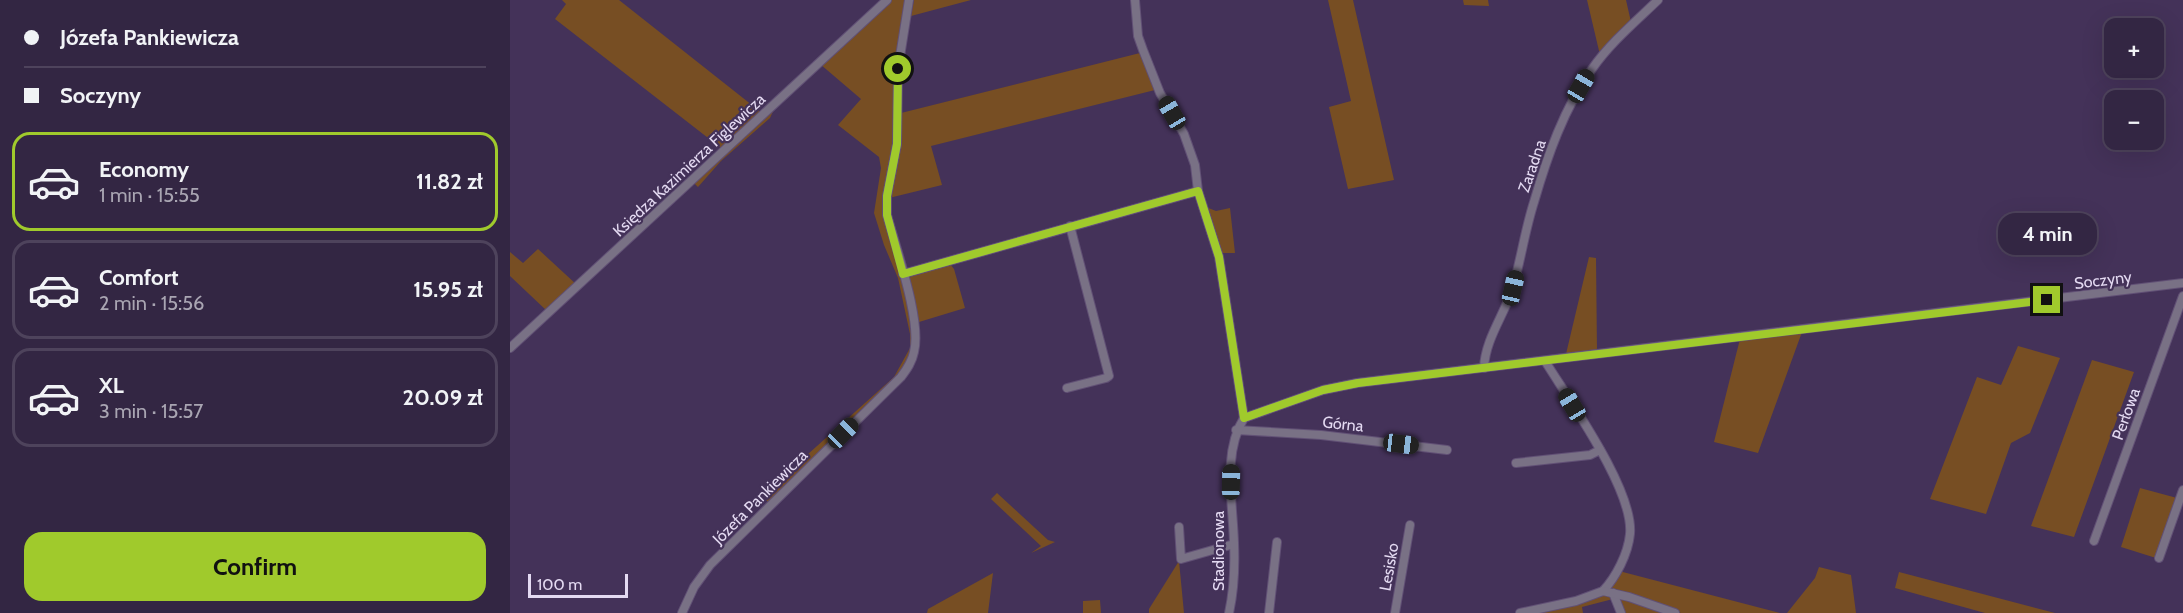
<!DOCTYPE html>
<html lang="en">
<head>
<meta charset="utf-8">
<style>
  body { margin:0; font-family:Cabin,sans-serif; background:#3e324e; color:#f1f3f6; height:100vh; display:flex; flex-direction:column; font-size:22px; white-space:nowrap }
  * { box-sizing:border-box; margin:0 }
  p { font-size:20px; color:#a9a5b2 }
  .icon { flex:none; width:33px; height:33px; fill:none; stroke:currentColor; stroke-width:2; stroke-linecap:round; stroke-linejoin:round }
  .map { position:relative; flex:1; overflow:hidden }
  .panel { display:flex; flex-direction:column; background:#332643; width:510px }
  .panel>* { flex:none }
  .banner { display:grid; align-content:center; height:132px; padding:0 24px; background:#332643 }
  .buttons { position:absolute; left:1594px; top:18px; display:grid; gap:12px }
  .buttons a { display:grid; place-items:center; width:60px; height:60px; border-radius:12px; background:#332643; box-shadow:0 6px 24px #0002,0 0 0 2px #4e435c; font-size:30px }
  .scale { position:absolute; left:18px; bottom:15px; width:100px; box-sizing:border-box; padding-left:6px; border:3px solid #e4daf2; border-top:0; font-size:16px; line-height:21px; white-space:nowrap; color:#e4daf2; -webkit-text-stroke:4px #443259; paint-order:stroke }
  .end { position:absolute; width:27px; height:27px; margin:-14px; border:8px solid #a0ca2c; background:#111; box-shadow:0 0 0 3px #111 }
  .from { border-radius:50% }
  .bubble { position:absolute; height:42px; border-radius:18px; background:#332643; box-shadow:0 6px 24px #0002,0 0 0 2px #4e435c; font-size:20px; font-weight:800; line-height:42px; text-align:center }
  .car { position:absolute; width:18px; height:36px; margin:-18px -9px; border-radius:8px; box-shadow:0 0 4px 2px #0007; background:linear-gradient(#222 24%,#8ab4d8 0 40%,#222 0 76%,#8ab4d8 0 86%,#222 0) }
  .banner b { display:flex; align-items:center; gap:21px; height:57px; font-size:22px }
  .banner b+b { border-top:2px solid #4e435c }
  .banner i { width:15px; height:15px; background:#f1f3f6 }
  ul { padding:0; list-style:none }
  li { display:flex; align-items:center; gap:18px; height:99px; margin:0 12px 9px; padding:0 12px; border:3px solid #4e435c; border-radius:18px }
  li div { flex:1 }
  li b { display:block; font-size:22px }
  li em { font-style:normal; font-weight:800 }
  li.selected { border-color:#a0ca2c }
  li>.icon { width:54px; height:54px; stroke-width:1.5 }
  .button { display:flex; gap:12px; margin-top:auto; padding:12px 24px }
  .button a { flex:1; height:69px; border-radius:18px; background:#a0ca2c; color:#111; font-size:24px; font-weight:800; line-height:69px; text-align:center }
  main { display:flex; flex:1; min-height:0 }
  .map>svg:first-child { display:block }
</style>
</head>
<body>
<main>
<section class="panel">
<div class="banner">
<b><i class="from"></i>Józefa Pankiewicza</b>
<b><i></i>Soczyny</b>
</div>
<ul>
<li class="selected"><svg class="icon" aria-label="car" viewBox="0 0 24 24"><path d="M5 17H2v-5l4-1 3-4h7l3 4 3 1v5h-3M9 17h6M6 11h13"/><circle cx="7" cy="17" r="2"/><circle cx="17" cy="17" r="2"/></svg><div><b>Economy</b><p>1 min · 15:55</p></div><em>11.82 zł</em></li>
<li><svg class="icon" aria-label="car" viewBox="0 0 24 24"><path d="M5 17H2v-5l4-1 3-4h7l3 4 3 1v5h-3M9 17h6M6 11h13"/><circle cx="7" cy="17" r="2"/><circle cx="17" cy="17" r="2"/></svg><div><b>Comfort</b><p>2 min · 15:56</p></div><em>15.95 zł</em></li>
<li><svg class="icon" aria-label="car" viewBox="0 0 24 24"><path d="M5 17H2v-5l4-1 3-4h7l3 4 3 1v5h-3M9 17h6M6 11h13"/><circle cx="7" cy="17" r="2"/><circle cx="17" cy="17" r="2"/></svg><div><b>XL</b><p>3 min · 15:57</p></div><em>20.09 zł</em></li>
</ul>
<div class="button"><a>Confirm</a></div>
</section>
<div class="map">
<svg width="1673" height="613" viewBox="0 0 1673 613">
  <rect width="100%" height="100%" fill="#443259"/>
  <g fill="#774e23">
    <path d="M52,0H109L252,113L211,148L45,19L56,4Z"/>
    <path d="M379,0H396L384,144L374,212L404,325L399,364L387,379L260,504L256,500L278,472L384,377L400,348V334L388,278L374,245L364,213L371,168L369,157L328,125L351,99L310,64Z"/>
    <path d="M404,0H461L401,16Z"/>
    <path d="M818,0H843L884,180L838,189L819,107L841,101Z"/>
    <path d="M953,0H978L979,6L954,5Z"/>
    <path d="M1077,0H1116L1121,22L1090,55Z"/>
    <path d="M630,53L645,90L421,146L432,185L379,198L391,113Z"/>
    <path d="M266,105L260,118L211,161L188,187L183,182Z"/>
    <path d="M696,207L706,211L720,208L725,253H712Z"/>
    <path d="M28,249L67,285L37,311L0,276V252L13,263Z"/>
    <path d="M1079,257L1086,258L1087,352L1056,354Z"/>
    <path d="M440,264L444,269L455,308L409,322L395,276Z"/>
    <path d="M1292,332L1248,453L1204,442L1230,339Z"/>
    <path d="M1508,346L1550,358L1520,433L1501,443L1476,514L1420,499L1467,377L1491,385Z"/>
    <path d="M1582,360L1624,372L1564,537L1521,526Z"/>
    <path d="M1630,488L1667,498L1646,558L1611,547Z"/>
    <path d="M487,493L538,540L545,542L521,553L531,546L481,499Z"/>
    <path d="M669,561L674,613H639V609Z"/>
    <path d="M1309,567L1341,575L1346,613H1277L1305,578Z"/>
    <path d="M1109,571L1270,613H1171L1121,596L1095,590Z"/>
    <path d="M1389,572L1545,613H1475L1385,588Z"/>
    <path d="M483,573L478,613H417L418,609Z"/>
    <path d="M1092,593L1102,595L1103,599L1072,607L1073,613H1020Z"/>
    <path d="M1105,595L1159,613H1112Z"/>
    <path d="M590,600L591,613H573V601Z"/>
  </g>
  <g fill="none" stroke-linecap="round" stroke-linejoin="round">
    <defs>
      <g id="minor">
        <path d="M625,0L628,36L633,50L650,93L674,134L685,165L688,191L709,257L734,418"/>
        <path d="M393,274L688,191"/>
        <path d="M0,348L377,0"/>
        <path d="M1035,361C1059,400 1124,490 1120,534C1118,554 1106,577 1093,591"/>
        <path d="M974,368C975,339 995,314 1003,287C1011,259 1015,230 1024,202C1037,157 1054,108 1082,69C1100,43 1125,22 1148,0"/>
        <path d="M557,388L596,378L599,376L560,226"/>
        <path d="M734,418L813,390L847,383L1673,283"/>
        <path d="M726,430L811,435L937,450"/>
        <path d="M1006,463L1080,455L1090,450"/>
        <path d="M669,527L671,559L724,544"/>
        <path d="M1584,541L1673,296"/>
        <path d="M1649,558L1673,490"/>
        <path d="M1103,593L1111,613"/>
        <path d="M172,613L184,587L200,565L391,377C397,369 402,362 404,352C412,321 386,249 377,215V196L387,144L388,69L399,0"/>
        <path d="M719,613C724,590 725,566 724,543C723,503 712,453 734,418"/>
        <path d="M759,613L767,542"/>
        <path d="M885,613L900,525"/>
        <path d="M1010,613L1066,601L1093,591L1119,597L1165,613"/>
      </g>
    </defs>
    <use href="#minor" stroke="#615075" stroke-width="10"/>
    <use href="#minor" stroke="#797185" stroke-width="8"/>
  </g>
  <g fill="none" stroke-linecap="round" stroke-linejoin="round">
    <path stroke="#a0ca2c" stroke-width="8" d="M388,69L387,144L377,196V215L393,274L688,191L709,257L734,418L813,390L848,383L1537,300"/>
  </g>
  <g text-anchor="middle" dominant-baseline="central" stroke-width="4.5" stroke-linejoin="round" paint-order="stroke">
    <g font-size="16" fill="#e4daf2" stroke="#443259">
      <text transform="translate(179 165) rotate(-43)">Księdza Kazimierza Figlewicza</text>
      <text transform="translate(1022 166) rotate(-71)">Zaradna</text>
      <text transform="translate(1593 280) rotate(-7)">Soczyny</text>
      <text transform="translate(1616 414) rotate(-70)">Perłowa</text>
      <text transform="translate(833 424) rotate(6)">Górna</text>
      <text transform="translate(250 497) rotate(-45)">Józefa Pankiewicza</text>
      <text transform="translate(708 551) rotate(-90)">Stadionowa</text>
      <text transform="translate(879 567) rotate(-80)">Lesisko</text>
    </g>
  </g>
</svg>
<div class="buttons">
<a>+</a>
<a>−</a>
</div>
<div class="scale">100 m</div>
<i class="end from" style="left:388px;top:69px"></i>
<i class="end" style="left:1537px;top:300px"></i>
<div class="bubble" style="left:1488px;top:213px;width:99px">4 min</div>
<i class="car" style="left:1071px;top:86px;rotate:30deg"></i>
<i class="car" style="left:662px;top:113px;rotate:330deg"></i>
<i class="car" style="left:1003px;top:288px;rotate:13deg"></i>
<i class="car" style="left:1062px;top:405px;rotate:329deg"></i>
<i class="car" style="left:333px;top:433px;rotate:45deg"></i>
<i class="car" style="left:891px;top:444px;rotate:97deg"></i>
<i class="car" style="left:721px;top:482px;rotate:1deg"></i>
</div>
</main>
</body>
</html>
